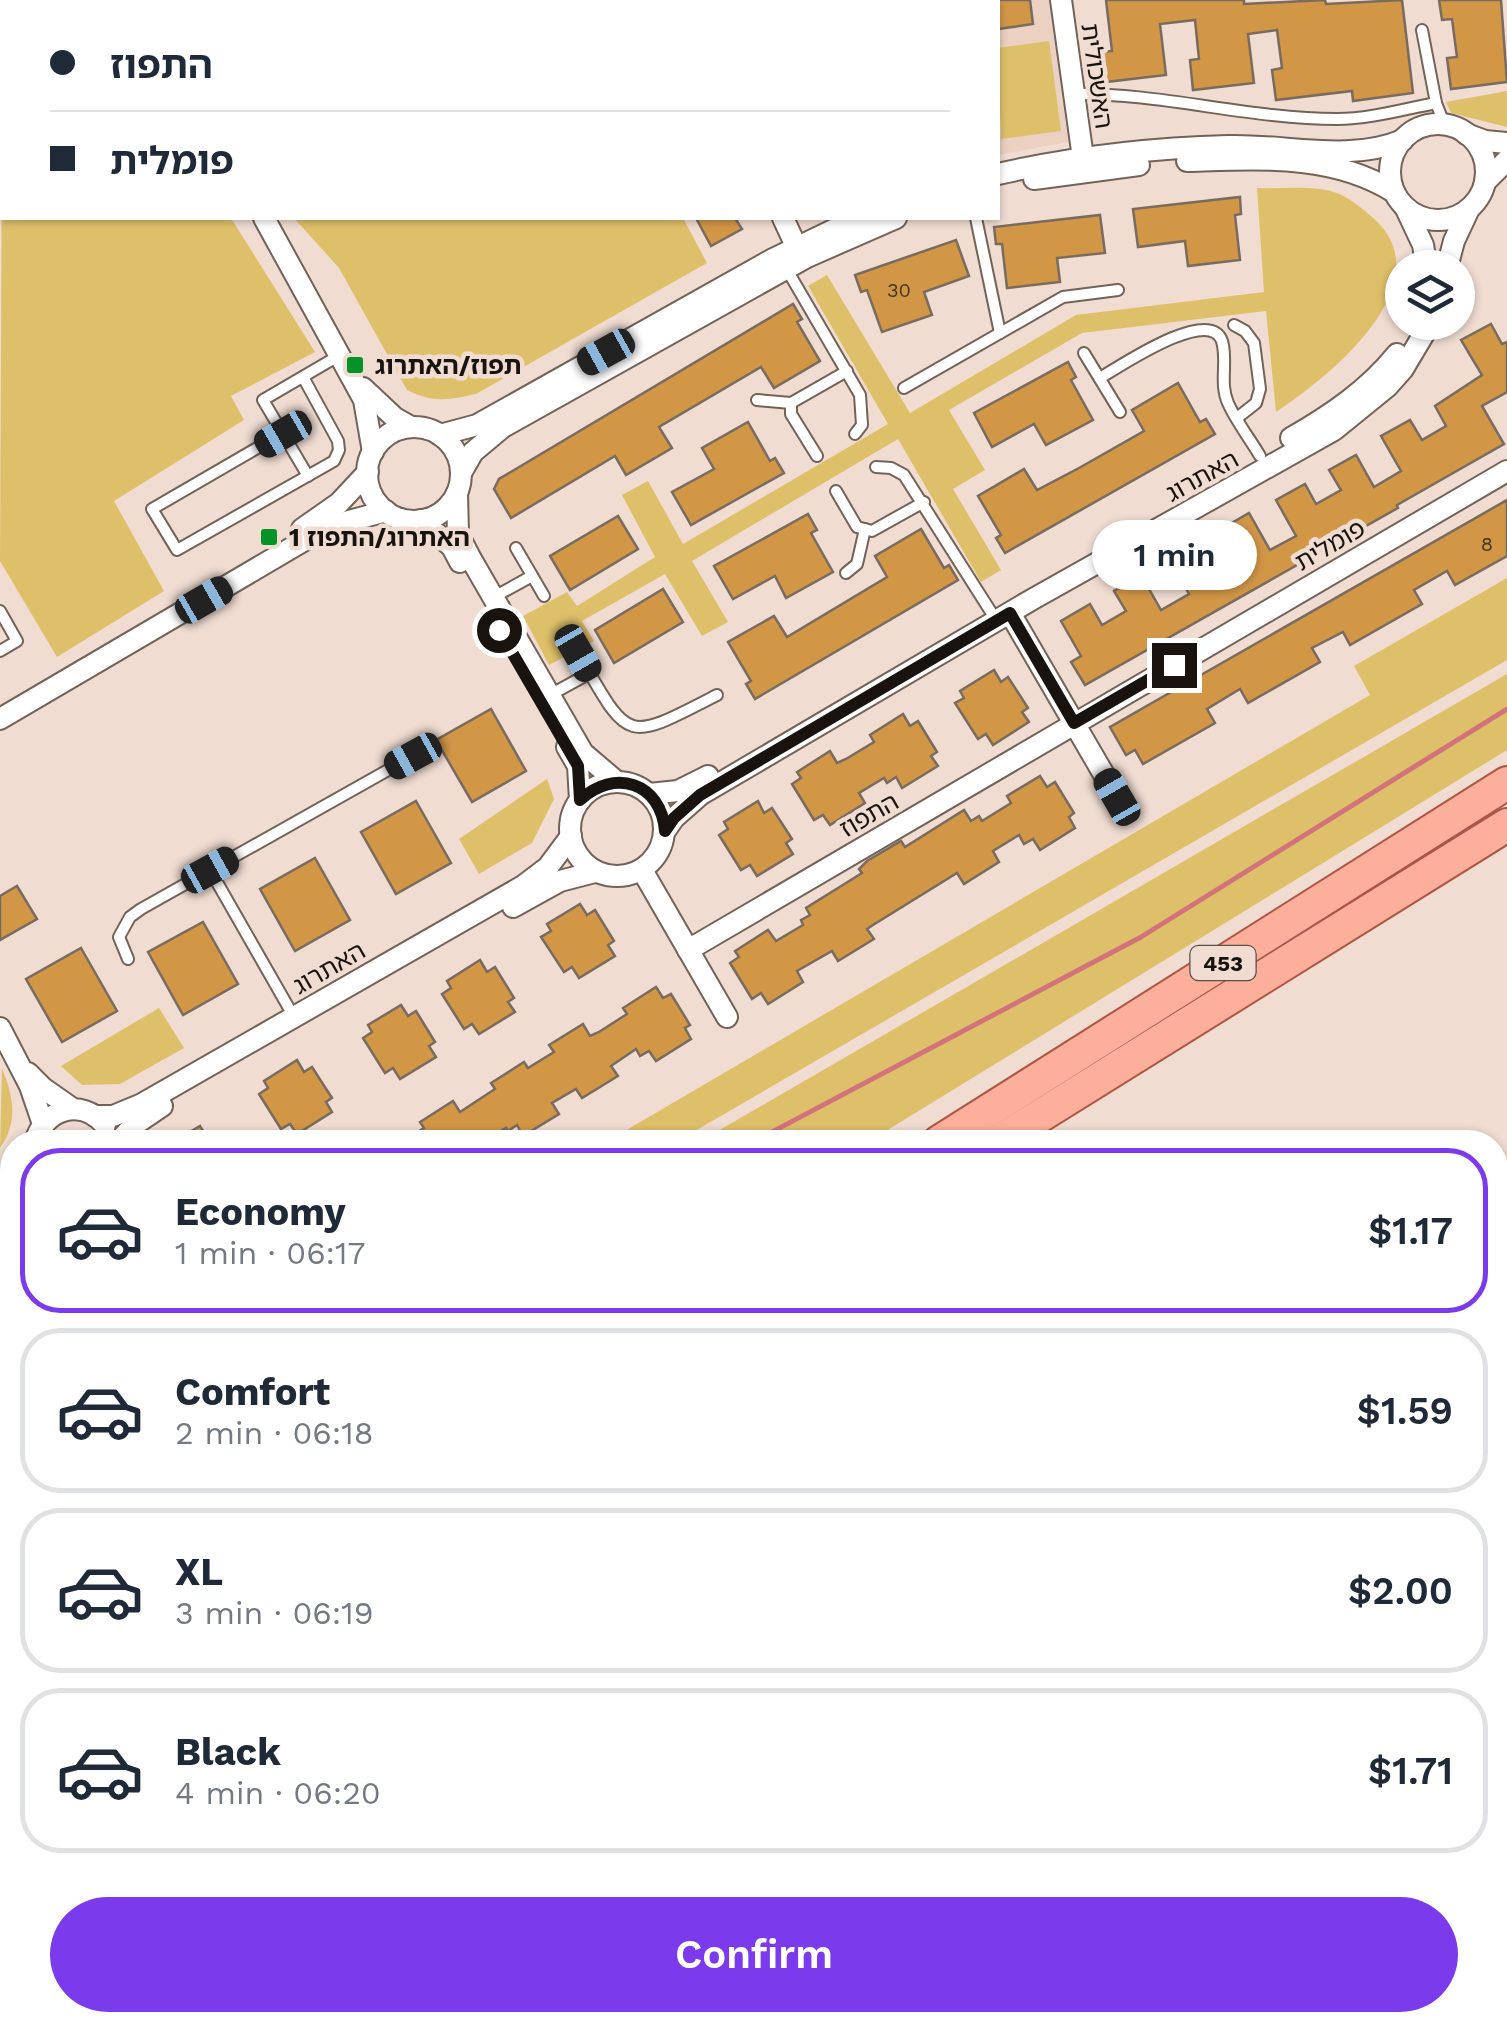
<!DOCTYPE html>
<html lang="en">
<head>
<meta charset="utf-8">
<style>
  body { margin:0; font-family:"Work Sans","Noto Sans Hebrew",sans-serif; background:#f2f2f3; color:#1f2937; height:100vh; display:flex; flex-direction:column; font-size:38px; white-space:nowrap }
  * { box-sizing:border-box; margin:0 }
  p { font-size:32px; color:#747a83 }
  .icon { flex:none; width:55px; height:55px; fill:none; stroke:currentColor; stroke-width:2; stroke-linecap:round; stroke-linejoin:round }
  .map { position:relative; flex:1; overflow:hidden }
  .drawer { position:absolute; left:0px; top:1130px; width:1508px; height:902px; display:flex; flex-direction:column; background:#fff; border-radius:40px 40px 0 0; box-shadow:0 2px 8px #0004 }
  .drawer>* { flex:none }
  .banner { position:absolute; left:0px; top:0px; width:1000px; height:220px; box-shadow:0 2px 8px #0004; display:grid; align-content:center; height:220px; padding:0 50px; background:#fff }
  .tools { position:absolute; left:1385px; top:250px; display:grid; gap:20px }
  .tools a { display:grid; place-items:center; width:90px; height:90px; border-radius:50%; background:#fff; box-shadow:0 2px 8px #0004; font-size:50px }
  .end { position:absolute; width:45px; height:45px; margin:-22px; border:12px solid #19130f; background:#fff; box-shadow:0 0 0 5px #fff }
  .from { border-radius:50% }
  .bubble { position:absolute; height:70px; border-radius:35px; background:#fff; box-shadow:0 2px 8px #0004; font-size:32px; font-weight:600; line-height:70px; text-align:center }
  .car { position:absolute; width:30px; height:60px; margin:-30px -15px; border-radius:12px; box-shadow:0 0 8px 2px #0007; background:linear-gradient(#222 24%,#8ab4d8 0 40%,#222 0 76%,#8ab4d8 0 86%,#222 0) }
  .banner b { display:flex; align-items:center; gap:35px; height:95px; font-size:38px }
  .banner b+b { border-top:2px solid #e0e1e3 }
  .banner i { width:25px; height:25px; background:#1f2937 }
  ul { padding:18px 0 0; list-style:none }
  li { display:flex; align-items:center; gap:30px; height:165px; margin:0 20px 15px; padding:0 30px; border:5px solid #e0e1e3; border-radius:40px }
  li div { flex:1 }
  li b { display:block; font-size:38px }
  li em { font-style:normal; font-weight:600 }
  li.active { border-color:#7c3aed }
  li>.icon { width:90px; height:90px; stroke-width:1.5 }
  .cta { display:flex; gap:20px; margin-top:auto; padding:20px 50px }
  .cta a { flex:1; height:115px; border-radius:60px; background:#7c3aed; color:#fff; font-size:40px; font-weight:600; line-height:115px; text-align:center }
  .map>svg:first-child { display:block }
</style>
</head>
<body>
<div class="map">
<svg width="1507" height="2032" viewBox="0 0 1507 2032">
  <rect width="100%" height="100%" fill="#f0dcd1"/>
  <path fill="#ebd1c1" d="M810,0H1049L1068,142L998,155V2H802Z"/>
  <g fill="#dfc06a">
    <path d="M148,0H787L148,2Z"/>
    <path d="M1049,41L1061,131L1001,139L998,48Z"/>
    <path d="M1507,91V127L1451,113L1446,102Z"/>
    <path d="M2,140V218H231L315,352L231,396L244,420L114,501L164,591L57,657L0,561Z"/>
    <path d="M1257,188C1281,189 1310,185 1334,192C1347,196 1362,208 1372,217C1448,282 1327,379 1276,412L1266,311L1082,333L949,410L985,470L953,489L1001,570L981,582L898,439L692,561L728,622L702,636L665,574L582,621L594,641L549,665L523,616L567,592L577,606L655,557L622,495L648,481L683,544L888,424L808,286L827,275L910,413L1076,315L1264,292Z"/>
    <path d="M294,218H683L707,263L476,394C449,400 432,403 407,390L339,268Z"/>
    <path d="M1507,578V660L676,1142H606L1370,695L1354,666Z"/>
    <path d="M1507,674V750L868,1142H699Z"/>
    <path d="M547,779L554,799L532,843L479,874L459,839Z"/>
    <path d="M159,1008L184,1048L120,1084L82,1085L61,1066Z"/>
    <path d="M2,1068C13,1096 19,1121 0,1148Z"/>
    <path d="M12,1224V1660L0,1664V1231Z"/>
  </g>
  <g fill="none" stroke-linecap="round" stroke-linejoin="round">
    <g stroke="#d2737b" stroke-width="5">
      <path d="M400,2L405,0"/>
      <path d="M0,213L2,212"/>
      <path d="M753,1142L1141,937L1507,709"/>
      <path d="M0,1506L12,1500"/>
    </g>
  </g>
  <g fill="#d29647" stroke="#796c5e" stroke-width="2.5">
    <path d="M998,0H1030L1033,24L998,29Z"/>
    <path d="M1106,0H1244V4L1325,0L1326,4L1402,0L1413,93L1353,101L1352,91L1276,100L1272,70L1282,68L1277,30L1248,34L1254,83L1193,90L1190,60L1199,59L1195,20L1160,24L1166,75L1106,82L1102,52L1112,51Z"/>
    <path d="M1439,0H1501L1507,82L1451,89L1447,58L1457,57L1452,19L1442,20Z"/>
    <path d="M1240,197L1241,214L1235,215L1240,260L1188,266L1185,241L1138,247L1133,209Z"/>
    <path d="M1100,215L1105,253L1057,258L1060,282L1007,288L1002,244H996L994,227Z"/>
    <path d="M696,218H735L742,229L711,246Z"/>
    <path d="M956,240L969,276L924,292L932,315L882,332L867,290L861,292L855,275Z"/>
    <path d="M793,304L802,319L797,322L820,361L774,388L761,367L659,427L672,448L626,475L615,456L511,518L494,489L499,479Z"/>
    <path d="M1491,324L1502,344L1507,342V392L1482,406L1504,444L1397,505L1398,508L1085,685L1071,662L1081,656L1061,621L1090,604L1102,625L1126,611L1114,591L1141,575L1161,610L1189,594L1169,559L1198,542L1210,563L1234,549L1223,528L1249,513L1270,550L1296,536L1276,500L1305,484L1316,504L1341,490L1329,470L1356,455L1374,487L1401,471L1381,436L1410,420L1422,440L1446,426L1435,406L1482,375L1461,340Z"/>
    <path d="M1068,362L1076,377L1071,380L1093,420L1046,445L1034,424L992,447L974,413Z"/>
    <path d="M1178,383L1200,422L1206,419L1215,434L1005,553L996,538L1001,535L978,496L1024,469L1037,490L1079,468L1144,431L1132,410Z"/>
    <path d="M748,422L770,461L775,458L784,473L691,525L672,492L714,469L702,448Z"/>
    <path d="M1507,500V556L1455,585L1447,571L1414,590L1422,604L1350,645L1343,632L1312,648L1320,662L1248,703L1240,689L1207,709L1215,723L1143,764L1135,750L1126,755L1110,727Z"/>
    <path d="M808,514L817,530L811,533L833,572L786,598L775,576L733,599L714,566Z"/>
    <path d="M618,516L638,549L570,590L550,556Z"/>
    <path d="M921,529L944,568L949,565L958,580L755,699L746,684L751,681L728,642L774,616L787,637L887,577L875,556Z"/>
    <path d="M663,589L683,622L614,663L595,630Z"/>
    <path d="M994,670L1001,682L1008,677L1028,708L1022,712L1029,722L993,745L986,734L978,739L955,703L964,698L960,691Z"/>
    <path d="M491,709L526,771L472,802L436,740Z"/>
    <path d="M903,714L910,726L918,721L937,752L931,756L938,766L902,788L896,777L887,783L884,778L859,793L865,803L830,825L823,815L814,820L792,784L801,778L797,772L830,751L837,763L846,759L874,742L870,735Z"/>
    <path d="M1040,776L1047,787L1055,782L1074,813L1069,817L1075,828L1040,850L1033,839L1024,844L1019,835L993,851L999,862L964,884L957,873L873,925L867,929L874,939L838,961L832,951L797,971L803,982L768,1004L761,993L752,999L730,963L739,957L735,951L768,930L776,941L803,925L801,920L810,915L806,908L862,873L859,869L867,861L901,841L905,847L964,810L971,821L979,816L982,821L1011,803L1007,796Z"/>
    <path d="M416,801L451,863L396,894L361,832Z"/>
    <path d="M758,801L764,813L772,808L792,839L786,843L793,854L757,876L750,865L741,870L719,835L728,829L724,822Z"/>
    <path d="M315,858L350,920L295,951L260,889Z"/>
    <path d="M17,886L37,919L0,940V896Z"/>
    <path d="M580,904L587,915L595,910L614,941L608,945L615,956L579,978L572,967L564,972L541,937L551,931L547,924Z"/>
    <path d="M203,922L238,984L183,1015L148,952Z"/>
    <path d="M81,948L117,1011L62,1042L26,979Z"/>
    <path d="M480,960L487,972L495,967L514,998L508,1002L515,1012L479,1034L472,1024L464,1029L442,994L451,988L447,981Z"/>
    <path d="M656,987L663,998L671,994L690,1025L685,1028L691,1039L656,1061L649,1051L640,1056L636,1049L611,1066L618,1076L582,1098L576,1089L552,1103L559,1114L523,1136L517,1125L508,1131L506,1128L481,1142H401L424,1128L420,1122L453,1101L460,1112L495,1089L491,1083L524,1062L528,1068L554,1052L549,1045L583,1024L590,1036L599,1032L627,1014L623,1008Z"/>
    <path d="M401,1005L408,1016L416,1011L435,1042L429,1046L436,1057L400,1079L393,1068L385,1073L363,1038L372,1032L368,1025Z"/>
    <path d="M297,1060L304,1072L312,1067L332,1098L326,1102L332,1112L297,1134L290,1124L281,1129L259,1094L268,1088L264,1081Z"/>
    <path d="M200,1126L210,1142H173Z"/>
  </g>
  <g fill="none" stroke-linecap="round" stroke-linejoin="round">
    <defs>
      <g id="lane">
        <path d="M1422,30L1436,103L1445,126"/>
        <path d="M1075,94C1162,93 1249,119 1337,119C1370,119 1404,109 1436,103"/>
        <path d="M976,218L1000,333"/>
        <path d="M786,268L860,395L862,425L855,434"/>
        <path d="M1234,325L1245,331L1254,343L1260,389L1256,403L1237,418"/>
        <path d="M1084,353L1120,412"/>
        <path d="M1100,378C1119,367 1210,305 1222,341C1228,361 1219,383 1228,403C1236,421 1250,439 1260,456"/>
        <path d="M904,388L1063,297L1118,290"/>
        <path d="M757,400L791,403"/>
        <path d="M283,433L152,509L177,550L334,461L339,450L338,441L303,377"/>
        <path d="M817,456L791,414V403L847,371"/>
        <path d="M876,467L891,468L904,475L991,612"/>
        <path d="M308,476L263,400L340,355"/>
        <path d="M836,491L857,527L872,531L924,502"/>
        <path d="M516,548L544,596"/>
        <path d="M846,573L857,564L865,529"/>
        <path d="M494,597L532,576"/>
        <path d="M0,611L17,641L0,651"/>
        <path d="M578,653C630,743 624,743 717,695"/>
        <path d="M550,695L590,673"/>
        <path d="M210,870L294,1017"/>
        <path d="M128,959L119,937L130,917L141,909L413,756"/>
      </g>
      <g id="street">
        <path d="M1061,0L1083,158"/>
        <circle cx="1438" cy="172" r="48"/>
        <path d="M1466,134L1485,141L1507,143"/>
        <path d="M1187,161C1258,159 1332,153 1394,192"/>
        <path d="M998,174C1073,157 1150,148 1228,146C1286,144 1348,163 1403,140"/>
        <path d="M1034,179L1139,165"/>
        <path d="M1485,182L1507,160"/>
        <path d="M1406,209L1423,245L1427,268"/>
        <path d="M264,218L364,400L373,452"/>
        <path d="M783,218L796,246"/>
        <path d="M1447,268L1454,241L1469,209"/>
        <path d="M363,388L395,418L411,427"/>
        <circle cx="414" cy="474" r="47"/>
        <path d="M440,435L477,425L773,259L858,218"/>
        <path d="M1291,438C1331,415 1368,390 1397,354"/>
        <path d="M461,473L473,452L503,427L807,257L896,218"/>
        <path d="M457,493L458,534L471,559L583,753L617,782"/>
        <path d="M421,520L452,547L460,562"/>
        <path d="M302,529L339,503L368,472"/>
        <path d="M1010,613L1117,797"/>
        <path d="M0,719L305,540L338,524L386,511"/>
        <path d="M567,747L578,766L580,800"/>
        <circle cx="617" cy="829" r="47"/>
        <path d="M649,794L678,791L708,776"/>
        <path d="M665,831L674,818L700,795L1033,599L1334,430L1387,387L1403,369L1431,322"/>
        <path d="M642,870L727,1017"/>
        <path d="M513,907L560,881L595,872"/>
        <path d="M688,950L1507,471"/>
        <path d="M0,1028L30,1086L43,1124"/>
        <path d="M28,1073L43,1088L73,1109"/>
        <path d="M96,1116H113L142,1104L523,886L548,867L571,836"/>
        <path d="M35,1142C44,1109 81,1097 105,1125"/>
        <path d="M118,1142L134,1125L162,1106"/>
        <path d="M0,1189L12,1180"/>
        <path d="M1495,1620L1507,1630"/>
        <path d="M1495,1775L1507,1762"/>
        <path d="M492,2020L500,2032"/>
        <path d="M19,2032L43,2027L45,2032"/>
        <path d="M370,2032L388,2020"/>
        <path d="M1266,2032L1275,2020"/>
      </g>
      <g id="secondary">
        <path d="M60,2L62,0"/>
        <path d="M103,2L105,0"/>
        <path d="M0,65L2,63"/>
        <path d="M0,110L2,108"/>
      </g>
      <g id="primary">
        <path d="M939,1142L1507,783"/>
        <path d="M998,1142L1507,825"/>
        <path d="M0,1710L12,1705"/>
        <path d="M0,1743L12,1737"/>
      </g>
    </defs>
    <use href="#lane" stroke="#736258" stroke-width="14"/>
    <use href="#street" stroke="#736258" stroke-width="24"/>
    <use href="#secondary" stroke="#736258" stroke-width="31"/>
    <use href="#primary" stroke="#ac5540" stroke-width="36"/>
    <use href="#lane" stroke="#fff" stroke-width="10"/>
    <use href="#street" stroke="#fff" stroke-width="20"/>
    <use href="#secondary" stroke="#fed7ce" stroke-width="28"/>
    <use href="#primary" stroke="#fdaf9c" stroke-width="32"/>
  </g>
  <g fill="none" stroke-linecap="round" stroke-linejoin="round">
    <path stroke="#19130f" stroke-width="12" d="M499,630L578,766L580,800C614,768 661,782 665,831L674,818L700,795L1010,613L1074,723L1174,665"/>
  </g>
  <g fill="#059327" stroke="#f0dcd1" stroke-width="4">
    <rect x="345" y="355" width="20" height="20" rx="5"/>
    <rect x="259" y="527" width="20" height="20" rx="5"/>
  </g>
  <g text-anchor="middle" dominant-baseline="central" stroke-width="9" stroke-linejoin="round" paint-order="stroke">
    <g font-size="20" fill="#47341d">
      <text x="899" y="290">30</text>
      <text x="1487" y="544">8</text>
    </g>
    <rect fill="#f0dcd1" stroke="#5a4f49" stroke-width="2.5" x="1190.5" y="946" width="65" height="34" rx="8"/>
    <g font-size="22" font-weight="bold" fill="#19130f">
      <text x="1223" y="963">453</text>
    </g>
    <g font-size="25" fill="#19130f" stroke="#f0dcd1">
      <text transform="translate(1097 76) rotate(82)">האשכולית</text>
      <text transform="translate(1202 476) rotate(-29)">האתרוג</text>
      <text transform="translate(1330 545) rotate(-30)">פומלית</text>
      <text transform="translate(869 815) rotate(-30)">התפוז</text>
      <text transform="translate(329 968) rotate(-30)">האתרוג</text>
    </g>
    <g font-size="25" font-weight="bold" fill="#19130f" stroke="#f0dcd1" text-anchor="start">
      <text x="375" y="365">תפוז/האתרוג</text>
      <text x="289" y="537">האתרוג/התפוז 1</text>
    </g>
  </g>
</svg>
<div class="tools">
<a><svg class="icon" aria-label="layers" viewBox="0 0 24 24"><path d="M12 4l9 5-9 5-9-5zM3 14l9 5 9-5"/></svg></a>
</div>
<i class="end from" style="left:499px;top:630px"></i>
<i class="end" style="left:1174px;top:665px"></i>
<div class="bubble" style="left:1092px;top:520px;width:165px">1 min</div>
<i class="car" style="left:606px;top:352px;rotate:241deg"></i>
<i class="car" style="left:283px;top:434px;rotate:240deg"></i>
<i class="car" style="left:204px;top:600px;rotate:60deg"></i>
<i class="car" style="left:578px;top:653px;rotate:150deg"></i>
<i class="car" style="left:413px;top:756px;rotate:241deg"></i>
<i class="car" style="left:1117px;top:797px;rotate:330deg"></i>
<i class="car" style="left:210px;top:870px;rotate:61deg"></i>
<div class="banner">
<b><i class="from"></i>התפוז</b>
<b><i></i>פומלית</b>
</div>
<section class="drawer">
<ul>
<li class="active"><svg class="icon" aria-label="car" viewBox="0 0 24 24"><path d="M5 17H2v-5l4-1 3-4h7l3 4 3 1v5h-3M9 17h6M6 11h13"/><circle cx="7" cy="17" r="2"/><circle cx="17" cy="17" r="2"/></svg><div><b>Economy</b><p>1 min · 06:17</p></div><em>$1.17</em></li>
<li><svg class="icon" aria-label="car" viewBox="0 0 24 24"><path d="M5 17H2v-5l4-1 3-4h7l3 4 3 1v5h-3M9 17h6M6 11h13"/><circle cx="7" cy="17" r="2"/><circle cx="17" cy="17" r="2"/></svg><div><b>Comfort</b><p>2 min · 06:18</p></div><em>$1.59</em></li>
<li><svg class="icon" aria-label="car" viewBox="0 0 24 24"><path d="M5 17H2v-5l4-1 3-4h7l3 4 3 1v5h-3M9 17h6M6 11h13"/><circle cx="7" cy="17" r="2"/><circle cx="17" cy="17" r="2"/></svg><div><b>XL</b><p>3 min · 06:19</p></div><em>$2.00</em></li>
<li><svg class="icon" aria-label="car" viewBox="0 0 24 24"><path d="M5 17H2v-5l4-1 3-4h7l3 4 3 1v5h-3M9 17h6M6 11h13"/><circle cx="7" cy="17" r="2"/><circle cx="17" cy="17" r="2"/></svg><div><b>Black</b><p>4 min · 06:20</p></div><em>$1.71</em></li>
</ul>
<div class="cta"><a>Confirm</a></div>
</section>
</div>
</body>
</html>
